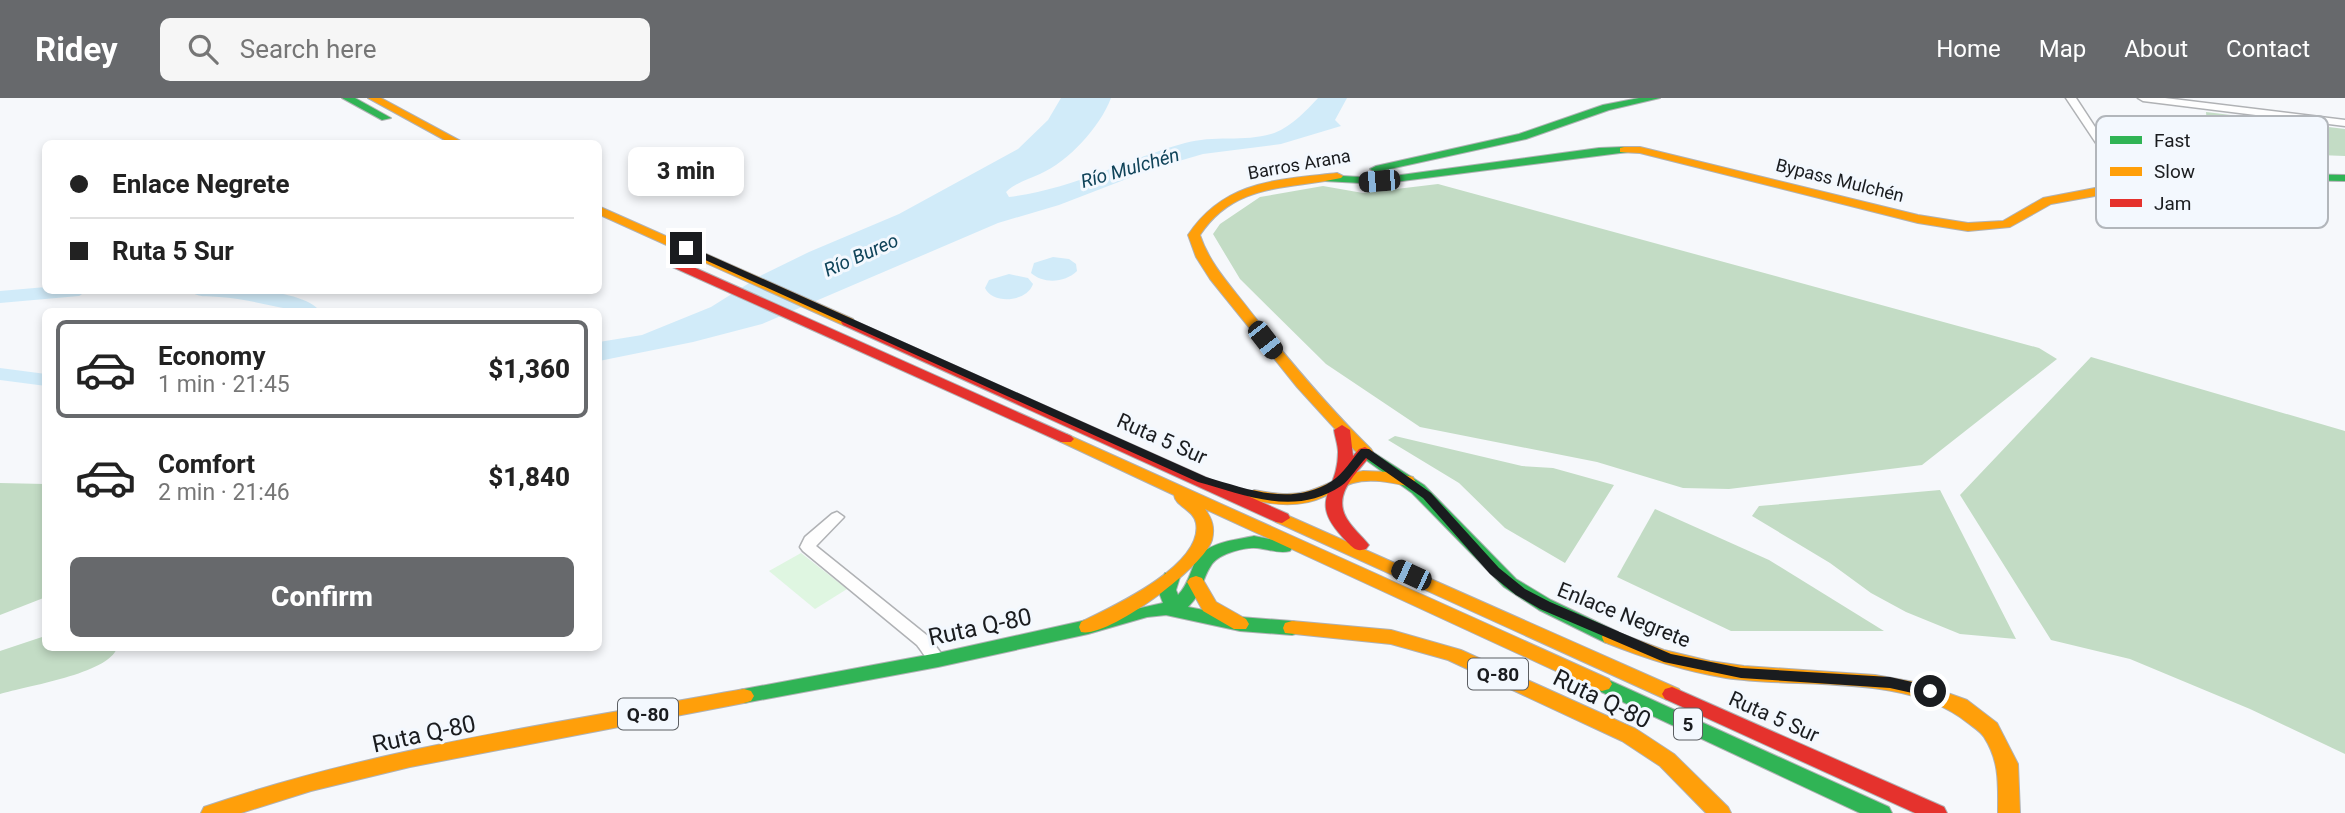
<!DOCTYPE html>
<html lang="en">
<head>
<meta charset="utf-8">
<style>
  body { margin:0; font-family:Roboto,sans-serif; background:#f6f6f6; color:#222; height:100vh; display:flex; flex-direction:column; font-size:26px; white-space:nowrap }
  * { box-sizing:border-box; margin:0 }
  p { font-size:23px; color:#767676 }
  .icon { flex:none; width:38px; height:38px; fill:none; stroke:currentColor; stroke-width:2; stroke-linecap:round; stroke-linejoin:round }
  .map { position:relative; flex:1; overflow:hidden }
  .sheet { position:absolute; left:42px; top:210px; width:560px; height:343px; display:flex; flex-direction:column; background:#fff; border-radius:10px; box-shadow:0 4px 10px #0003 }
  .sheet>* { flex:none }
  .top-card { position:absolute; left:42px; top:42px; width:560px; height:154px; border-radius:10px; box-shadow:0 4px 10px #0003; display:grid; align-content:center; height:154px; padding:0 28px; background:#fff }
  .end { position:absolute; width:32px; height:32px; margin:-16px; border:9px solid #1a1c1f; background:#fff; box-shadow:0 0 0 4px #fff }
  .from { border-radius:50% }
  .bubble { position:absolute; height:49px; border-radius:10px; background:#fff; box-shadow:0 4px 10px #0003; font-size:23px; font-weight:800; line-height:49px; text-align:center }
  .car { position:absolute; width:21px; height:42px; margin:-21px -10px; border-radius:9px; box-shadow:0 0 5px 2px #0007; background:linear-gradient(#222 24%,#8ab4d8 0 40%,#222 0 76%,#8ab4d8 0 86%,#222 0) }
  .top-card b { display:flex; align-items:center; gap:24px; height:66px; font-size:26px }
  .top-card b+b { border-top:2px solid #e0e0e0 }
  .top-card i { width:18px; height:18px; background:#222 }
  ul { padding:12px 0 0; list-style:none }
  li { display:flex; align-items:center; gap:21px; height:98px; margin:0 14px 10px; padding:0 14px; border:4px solid transparent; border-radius:10px }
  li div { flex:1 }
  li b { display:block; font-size:26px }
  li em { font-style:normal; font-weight:800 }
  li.current { border-color:#67696c }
  li>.icon { width:63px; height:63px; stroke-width:1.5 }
  .cta { display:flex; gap:14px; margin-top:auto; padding:14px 28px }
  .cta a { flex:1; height:80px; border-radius:10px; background:#67696c; color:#fff; font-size:28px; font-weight:800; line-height:80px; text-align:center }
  header { display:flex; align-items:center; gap:42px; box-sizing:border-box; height:98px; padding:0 35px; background:#67696c; color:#fff }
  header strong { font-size:33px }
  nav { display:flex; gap:38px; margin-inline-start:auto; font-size:24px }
  .search { width:490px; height:63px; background:#f6f6f6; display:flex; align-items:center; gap:18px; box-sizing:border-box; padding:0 24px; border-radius:10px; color:#767676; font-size:26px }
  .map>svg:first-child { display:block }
</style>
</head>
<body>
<header>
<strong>Ridey</strong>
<div class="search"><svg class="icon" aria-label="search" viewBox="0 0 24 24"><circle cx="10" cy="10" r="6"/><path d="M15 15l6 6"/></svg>Search here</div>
<nav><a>Home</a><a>Map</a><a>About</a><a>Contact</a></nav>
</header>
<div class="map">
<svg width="2345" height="715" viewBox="0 0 2345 715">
  <rect width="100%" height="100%" fill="#f6f8fb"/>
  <path fill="#dff6e1" d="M801,455L847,491L815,511L769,473Z"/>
  <g fill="#c3dcc5">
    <path d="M2206,14L2345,31V58L2269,55L2191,65L2123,67L2094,37H2208Z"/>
    <path d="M1438,86L2039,250L2057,261L1922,367L1729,391L1683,390L1597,364L1420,329L1326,266L1240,181L1213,136L1220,126L1260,99L1323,88L1363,95Z"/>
    <path d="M2091,259L2345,333V656L2250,611L2130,561L2051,542L1960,397Z"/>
    <path d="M1395,338L1522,368L1553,370L1614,387L1565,465L1505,430L1459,385L1388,342Z"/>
    <path d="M0,385L45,386L46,499L0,517Z"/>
    <path d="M1940,392L2016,541L1960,536L1906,514L1871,495L1830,465L1752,418L1759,408Z"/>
    <path d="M1655,411L1769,462L1884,533H1731L1617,479Z"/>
    <path d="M45,538L46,550H117C108,576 26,588 0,596V553Z"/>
  </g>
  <g fill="#d1ebf9">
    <path d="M1061,0H1111C1100,29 1069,63 1040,76C1027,82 1017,84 1006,94L1009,99C1070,92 1127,61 1185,45C1213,37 1245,44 1271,36C1289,31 1306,13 1318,0H1347L1335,22L1341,28L1281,46L1203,56L1155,70L1059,107L998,125L762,226L693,244L599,263V244L642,237L711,209L762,177L809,154L899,116L1018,51L1048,22Z"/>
    <path d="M1053,159L1069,161L1076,166L1077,173C1065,185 1043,186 1031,175L1034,165Z"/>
    <path d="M1009,176L1028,180L1033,186C1027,204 993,207 985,190L989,182Z"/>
  </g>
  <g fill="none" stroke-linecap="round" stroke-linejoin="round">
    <g fill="#d1ebf9" fill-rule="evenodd">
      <path d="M46,189V192H88L79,198L0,205V193Z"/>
      <path d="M189,192C221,192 299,187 321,214C287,214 254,201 219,199C209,198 196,200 189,192Z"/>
      <path d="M0,270L46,276V288L0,282Z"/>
    </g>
    <defs>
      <g id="street">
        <path d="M2066,0H2076L2112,55L2110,57H2104Z"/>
        <path d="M2138,0H2165L2345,22V28L2143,3Z"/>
        <path d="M837,414L844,419L816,448L929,539L946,562L944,566C930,571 925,557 917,547L803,453L800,449L805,439L832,416Z"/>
      </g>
      <g id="fast">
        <path d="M342,0H355L391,20L382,22Z"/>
        <path d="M1639,0H1660L1609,12L1526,41L1376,74L1370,71L1376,68L1519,36L1603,7Z"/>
        <path d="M1624,49L1628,50V54L1379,86L1324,83L1318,80L1324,77L1379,80L1599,50Z"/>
        <path d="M2285,76L2345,77V83L2285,82L2095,98L2089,94L2095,90Z"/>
        <path d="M1365,349L1424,387L1516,481L1551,502L1618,534L1620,539L1618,544L1611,546L1604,544L1539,512L1504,489L1412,395L1359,357L1357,354L1359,351Z"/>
        <path d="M1254,438L1290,445L1293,449L1290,453C1279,456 1268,451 1257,450C1245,449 1220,455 1212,466C1201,482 1204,493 1188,509L1240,519L1292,523L1299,525L1301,530L1299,535L1292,537L1240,533L1166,517L1147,519L1088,536L938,569L744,605L737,603L734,598L737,593L744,591L938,555L1163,505L1158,492L1165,475H1177L1180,479L1176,492L1178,497C1188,487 1190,474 1196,462C1207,444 1236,442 1254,438Z"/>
        <path d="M1602,579L1889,709L1892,715H1860L1595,591L1592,586L1595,581Z"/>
      </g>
      <g id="slow">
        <path d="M368,0H381L466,46H452Z"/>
        <path d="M1624,49H1640L1918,117L1968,125L2003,123L2043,100L2095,90L2101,94L2095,98L2051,106L2010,129L1968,133L1918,125L1640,55L1620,54V50Z"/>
        <path d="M1337,75L1343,78L1341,80C1287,92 1235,84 1200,137C1210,167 1231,188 1250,213C1288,261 1327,308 1371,351L1373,354L1371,357H1359L1297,289L1210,181L1196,159L1188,137C1225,82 1277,82 1337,75Z"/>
        <path d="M598,108L853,221L855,224L848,228L843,227L598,116Z"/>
        <path d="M1066,336L1609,581L1612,586L1609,591L1602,593L1595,591L1205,411C1212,421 1215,429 1212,442C1204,469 1107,541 1081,534L1079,529L1081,524C1112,509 1204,467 1196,425C1194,412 1175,408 1174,397L1061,344L1058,341L1061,338Z"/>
        <path d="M1363,373L1390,374L1413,379L1415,383L1407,388C1390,384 1370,380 1353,385C1342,388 1333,395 1323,399C1300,410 1273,407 1248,401L1246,397L1254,392C1270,395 1288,398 1305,394C1326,389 1342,376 1363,373Z"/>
        <path d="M1282,415L1679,591L1682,596L1679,601L1672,603L1665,601L1276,424L1274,420L1276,416Z"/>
        <path d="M1196,478L1202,480L1216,504L1246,521L1249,526L1246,531H1234L1203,513L1187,484L1190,480Z"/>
        <path d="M1292,523L1391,532L1461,552L1636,631L1674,656L1728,709L1731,715H1706L1660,668L1622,643L1448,562L1391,546L1285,535L1283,530L1285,525Z"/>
        <path d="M1611,532L1664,552L1710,563L1744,568L1875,577L1920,585L1967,602L1997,625L2018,666L2020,715H1998C1998,686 2000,664 1984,639C1980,633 1973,629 1968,625C1906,575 1801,591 1726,580C1684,573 1644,560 1604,544L1602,539L1604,534Z"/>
        <path d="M744,591L751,593L754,598L751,603L744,605L410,669L311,693L241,715H201L204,709C378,649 564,624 744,591Z"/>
      </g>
      <g id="jam">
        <path d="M673,160L1071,338L1074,341L1071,344H1061L668,167V161Z"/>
        <path d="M848,220L1288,416L1290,420L1282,425L1276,424L843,227L841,224L843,221Z"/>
        <path d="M1342,327L1350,332L1353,358L1359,351L1365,349L1373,354C1359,374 1331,395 1347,421C1353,431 1362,438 1369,447L1366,451C1357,454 1354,451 1347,444C1305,401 1338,397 1338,354C1338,347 1335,339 1334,332Z"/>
        <path d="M1672,589L1944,709L1947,715H1915L1665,601L1662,596L1665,591Z"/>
      </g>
    </defs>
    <use href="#street" stroke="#b0b2b5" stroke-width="3"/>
    <use href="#fast" stroke="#b0b2b5" stroke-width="2"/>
    <use href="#slow" stroke="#b0b2b5" stroke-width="2"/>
    <use href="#jam" stroke="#b0b2b5" stroke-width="2"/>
    <use href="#street" fill="#fefefe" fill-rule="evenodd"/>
    <use href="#fast" fill="#30b455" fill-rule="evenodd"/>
    <use href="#slow" fill="#ff9f0a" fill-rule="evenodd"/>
    <use href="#jam" fill="#e5322d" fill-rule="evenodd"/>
  </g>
  <path fill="#1a1c1f" d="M683,148H689L1206,379C1248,391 1291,409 1332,383C1343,376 1352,361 1361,351H1369L1431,395L1499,470L1525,491L1550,504L1671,556L1741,570L1890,579L1930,588L1937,593L1930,599L1890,590L1741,580L1664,564L1540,511L1516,497L1490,476L1423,400L1366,360C1358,368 1350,382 1341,388C1295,419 1245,397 1198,384L683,152Z"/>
  <g text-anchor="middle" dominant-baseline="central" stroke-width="6" stroke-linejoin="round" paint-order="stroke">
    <g font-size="18" fill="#1a1c1f" stroke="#f3f8fe">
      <text transform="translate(1299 66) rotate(-10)">Barros Arana</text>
      <text transform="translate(1840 82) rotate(14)">Bypass Mulchén</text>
    </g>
    <g font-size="19" font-style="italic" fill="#0f4359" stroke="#f3f8fe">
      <text transform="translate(1130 70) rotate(-16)">Río Mulchén</text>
      <text transform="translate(861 157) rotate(-24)">Río Bureo</text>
    </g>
    <g fill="#f3f8fe" stroke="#5b5e62" stroke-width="2">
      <rect x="1468" y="560.5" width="60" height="31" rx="5"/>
      <rect x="618" y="600.5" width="60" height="31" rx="5"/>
      <rect x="1674" y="610.5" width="28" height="31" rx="5"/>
    </g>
    <g font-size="19" font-weight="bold" fill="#1a1c1f">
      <text x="1498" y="576">Q-80</text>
      <text x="648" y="616">Q-80</text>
      <text x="1688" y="626">5</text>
    </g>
    <g font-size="21" fill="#1a1c1f" stroke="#f3f8fe">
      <text transform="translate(1162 341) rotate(24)">Ruta 5 Sur</text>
      <text transform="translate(1624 517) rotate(22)">Enlace Negrete</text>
      <text transform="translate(1774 619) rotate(24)">Ruta 5 Sur</text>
    </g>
    <g font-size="24" fill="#1a1c1f" stroke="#f3f8fe">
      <text transform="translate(980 529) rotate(-12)">Ruta Q-80</text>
      <text transform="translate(1602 601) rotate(26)">Ruta Q-80</text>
      <text transform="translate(424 636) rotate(-12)">Ruta Q-80</text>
    </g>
  </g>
  <rect x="2096" y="18" width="232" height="112" rx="10" fill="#f3f8fe" stroke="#b2b6bb" stroke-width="2"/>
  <rect x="2110" y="38" width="32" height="8" fill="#30b455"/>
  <rect x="2110" y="69" width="32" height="9" fill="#ff9f0a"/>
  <rect x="2110" y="101" width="32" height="8" fill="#e5322d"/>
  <g font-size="19" fill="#1a1c1f">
    <text x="2154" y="49">Fast</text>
    <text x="2154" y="80">Slow</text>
    <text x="2154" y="112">Jam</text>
  </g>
</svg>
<i class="end from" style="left:1930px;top:593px"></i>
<i class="end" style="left:686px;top:150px"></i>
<div class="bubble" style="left:628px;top:49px;width:116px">3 min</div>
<i class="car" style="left:1379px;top:83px;rotate:265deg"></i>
<i class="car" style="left:1265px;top:242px;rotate:142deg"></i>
<i class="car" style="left:1411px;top:477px;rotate:295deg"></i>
<div class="top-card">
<b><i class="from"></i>Enlace Negrete</b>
<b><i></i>Ruta 5 Sur</b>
</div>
<section class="sheet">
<ul>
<li class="current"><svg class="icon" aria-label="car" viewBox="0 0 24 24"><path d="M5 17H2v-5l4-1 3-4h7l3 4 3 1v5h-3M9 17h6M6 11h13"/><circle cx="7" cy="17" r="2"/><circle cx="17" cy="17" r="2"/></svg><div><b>Economy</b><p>1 min · 21:45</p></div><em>$1,360</em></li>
<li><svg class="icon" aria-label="car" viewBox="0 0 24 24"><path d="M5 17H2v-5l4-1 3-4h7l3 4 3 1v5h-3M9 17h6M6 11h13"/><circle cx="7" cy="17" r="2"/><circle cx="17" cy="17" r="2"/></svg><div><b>Comfort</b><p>2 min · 21:46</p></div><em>$1,840</em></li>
</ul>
<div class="cta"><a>Confirm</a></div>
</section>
</div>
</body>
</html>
